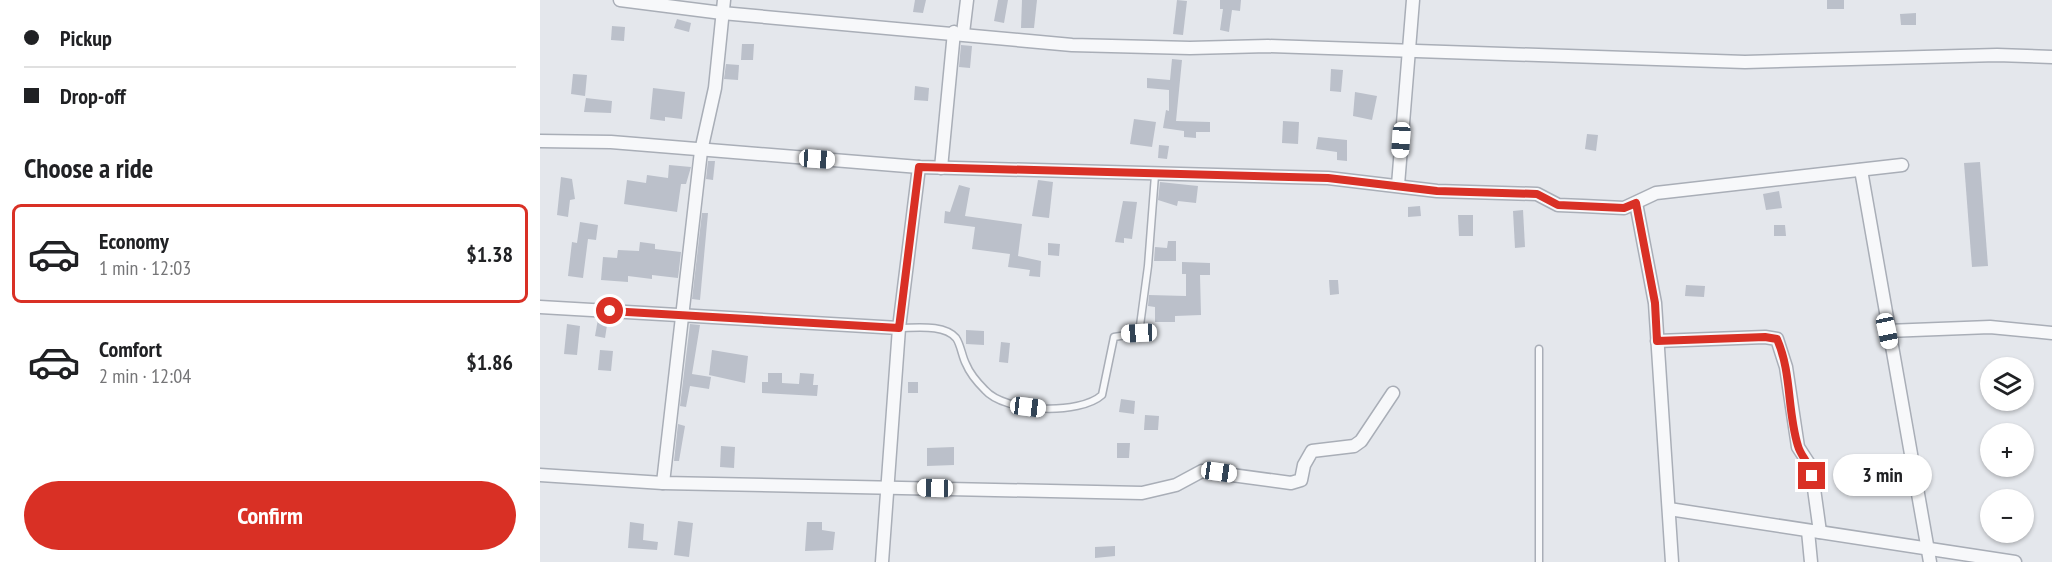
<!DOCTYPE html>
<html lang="en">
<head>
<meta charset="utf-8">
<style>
  body { margin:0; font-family:"PT Sans Narrow",sans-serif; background:#f2f2f2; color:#202124; height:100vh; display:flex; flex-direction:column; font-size:22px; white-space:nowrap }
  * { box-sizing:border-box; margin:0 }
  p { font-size:20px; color:#757577 }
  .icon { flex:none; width:33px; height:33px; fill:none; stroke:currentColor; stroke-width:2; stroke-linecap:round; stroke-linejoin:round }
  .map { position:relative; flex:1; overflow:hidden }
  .drawer { display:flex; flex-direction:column; background:#fff; width:540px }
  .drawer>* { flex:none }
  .hud { display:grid; align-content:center; height:132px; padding:0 24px; background:#fff }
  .tools { position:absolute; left:1440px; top:357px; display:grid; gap:12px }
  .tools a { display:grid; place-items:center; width:54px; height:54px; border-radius:50%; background:#fff; box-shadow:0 2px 4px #0004; font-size:30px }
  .end { position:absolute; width:27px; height:27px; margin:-14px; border:8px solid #d93025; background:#fff; box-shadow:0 0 0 3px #fff }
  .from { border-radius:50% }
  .bubble { position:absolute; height:42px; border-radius:21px; background:#fff; box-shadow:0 2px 4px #0004; font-size:20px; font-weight:800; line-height:42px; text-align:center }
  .car { position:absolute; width:18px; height:36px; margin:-18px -9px; border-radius:8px; box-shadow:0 0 4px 2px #0007; background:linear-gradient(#fff 24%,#345 0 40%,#fff 0 76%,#345 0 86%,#fff 0) }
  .hud b { display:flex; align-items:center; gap:21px; height:57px; font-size:22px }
  .hud b+b { border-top:2px solid #e0e0e0 }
  .hud i { width:15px; height:15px; background:#202124 }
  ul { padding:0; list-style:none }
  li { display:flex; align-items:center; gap:18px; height:99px; margin:0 12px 9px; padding:0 12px; border:3px solid transparent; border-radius:9px }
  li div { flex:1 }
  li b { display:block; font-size:22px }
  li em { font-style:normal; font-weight:800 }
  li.active { border-color:#d93025 }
  li>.icon { width:54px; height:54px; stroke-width:1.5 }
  h2 { padding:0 24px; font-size:27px; line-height:72px }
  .cta { display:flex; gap:12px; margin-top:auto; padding:12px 24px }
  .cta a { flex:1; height:69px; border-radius:36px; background:#d93025; color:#fff; font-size:24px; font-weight:800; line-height:69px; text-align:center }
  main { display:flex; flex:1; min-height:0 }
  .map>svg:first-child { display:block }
</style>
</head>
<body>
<main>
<section class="drawer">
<div class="hud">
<b><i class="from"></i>Pickup</b>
<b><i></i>Drop-off</b>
</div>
<h2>Choose a ride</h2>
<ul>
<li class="active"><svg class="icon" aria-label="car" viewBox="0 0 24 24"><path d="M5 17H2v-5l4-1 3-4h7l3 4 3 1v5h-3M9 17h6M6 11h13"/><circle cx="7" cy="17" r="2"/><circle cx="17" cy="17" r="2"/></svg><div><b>Economy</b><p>1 min · 12:03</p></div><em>$1.38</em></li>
<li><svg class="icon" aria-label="car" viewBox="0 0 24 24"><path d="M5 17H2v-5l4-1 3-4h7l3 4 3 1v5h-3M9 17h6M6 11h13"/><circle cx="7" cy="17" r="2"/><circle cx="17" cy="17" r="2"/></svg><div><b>Comfort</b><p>2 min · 12:04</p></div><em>$1.86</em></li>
</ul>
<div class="cta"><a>Confirm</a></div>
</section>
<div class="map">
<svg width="1512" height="562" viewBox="0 0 1512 562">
  <rect width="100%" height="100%" fill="#e4e7ec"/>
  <g fill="#bbc0ca">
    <path d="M375,0H386L383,13L373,12Z"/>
    <path d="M458,0H468L464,23L454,21Z"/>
    <path d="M482,0H497L494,28H481Z"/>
    <path d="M637,0L647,1L643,35L633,34Z"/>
    <path d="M680,0H701L700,11L692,10L689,32L680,30L683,9H680Z"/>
    <rect x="1287" y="0" width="17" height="9"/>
    <path d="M1376,13V25H1361L1360,14Z"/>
    <path d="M137,19L151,23L149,32L134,28Z"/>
    <path d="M72,26L85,27L84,41L71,40Z"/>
    <path d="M202,44H214L213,60H201Z"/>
    <path d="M421,45L432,46L430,68L419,67Z"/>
    <path d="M632,59L642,60L636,121L670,122V132H656V138L644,137V131L623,128L626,110L629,111V90L607,88V78L630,80Z"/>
    <path d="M186,64L199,65L198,80L184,79Z"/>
    <path d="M791,69L803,70L801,92L790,91Z"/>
    <path d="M33,74L47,75L45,96L31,94Z"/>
    <path d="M375,86L389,88L388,101L374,100Z"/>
    <path d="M113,88L145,92L142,119L125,117V121L110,119Z"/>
    <path d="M815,92L837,96L832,120L813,116Z"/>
    <path d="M46,98L72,101L71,113L44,112Z"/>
    <path d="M594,119L616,122L612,147L590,144Z"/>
    <path d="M743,121L759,122L758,144L742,143Z"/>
    <path d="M1047,134L1058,135L1056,151L1045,149Z"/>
    <path d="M778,137L807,140V161L797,160V152L776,149Z"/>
    <path d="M619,145L629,146L627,159L618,158Z"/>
    <path d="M168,161H175L173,180L166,179Z"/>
    <path d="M1440,162L1448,266L1432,267L1424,163Z"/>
    <path d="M129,165L151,167L146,184H141L137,212L84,204L87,180L106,183L107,175L128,178Z"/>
    <path d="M21,177L32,179L35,199L30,200L28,217L17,215Z"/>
    <path d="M498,180L513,182L509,218L492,216Z"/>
    <path d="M620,182L658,186L656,203L638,201L637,206L618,200Z"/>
    <path d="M419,185L430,188L425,216L482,224L478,256L501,261L500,277L489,276L490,270L468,267L470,254L432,249L435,227L404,223L405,211L410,212Z"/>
    <path d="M1239,191L1242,208L1226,210L1223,194Z"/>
    <path d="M583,201L597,202L592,239L584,238V243L575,242Z"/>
    <path d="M880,206L881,216L868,217V207Z"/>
    <path d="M983,210L985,247L975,248L973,211Z"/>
    <path d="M162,213H168L160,300L152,299Z"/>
    <path d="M918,215H933V236H919Z"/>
    <path d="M40,222L58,225L56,240L48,239L43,278L28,276L32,242L37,243Z"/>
    <path d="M1234,225H1245L1246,236H1234Z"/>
    <path d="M628,241H636V261H614L615,247L627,248Z"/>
    <path d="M100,242L115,244V249L141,252L138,278L112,275V279L88,276V282L61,280L63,257L77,258L78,250L99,251Z"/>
    <path d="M508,243L520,244L519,256L508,255Z"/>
    <path d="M642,262L670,263V275H660L661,315L635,316V322H615V307L608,306L609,295L646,296V274H642Z"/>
    <path d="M789,280H798L799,294L790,295Z"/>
    <path d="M1146,285L1165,286L1164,297L1145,296Z"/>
    <path d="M58,319H68L65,338L55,336Z"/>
    <path d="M27,324L40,326L37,355L24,354Z"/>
    <path d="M150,324L160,325L152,374L171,377L169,389L150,386L146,407L140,406Z"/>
    <path d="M426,330L444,331V345L426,344Z"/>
    <path d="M461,342L470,343L468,363L459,362Z"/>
    <path d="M60,350L73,351L71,371L58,370Z"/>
    <path d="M172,350L208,356L205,383L169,375Z"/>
    <path d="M228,373H242V383L259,384L260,373L274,374L273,385H278L277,396L222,393V382H228Z"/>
    <rect x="368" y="382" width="10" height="11"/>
    <path d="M581,399L595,401L594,414L579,412Z"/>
    <path d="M605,415L619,416L618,430H604Z"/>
    <path d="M138,424L145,426L139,461H134Z"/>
    <path d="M577,443H590L589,458H577Z"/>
    <path d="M181,446L195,447L194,468L180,467Z"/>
    <path d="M414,447V465L387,466V448Z"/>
    <path d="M138,521L153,523L149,557L134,555Z"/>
    <path d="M90,522L104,524L103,540L118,542L117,550L88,548Z"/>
    <path d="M267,522H282V530L295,532L293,550L265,551Z"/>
    <path d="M575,546V556L555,558V547Z"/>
  </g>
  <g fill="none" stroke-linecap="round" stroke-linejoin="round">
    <defs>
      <g id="service">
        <path d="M359,328C376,328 404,324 416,338C421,345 422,357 426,364C430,374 438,383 445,390C465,413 540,415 562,395L574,337L599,333L608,266L615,175"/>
        <path d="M999,562V349"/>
      </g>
      <g id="minor">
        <path d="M80,0L182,13L532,45L650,48L728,46L1205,62L1457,55L1512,57"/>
        <path d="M423,33L427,0"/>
        <path d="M0,141L71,142L379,167L788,178L897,191L997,194L1018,205L1043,206L1084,208L1116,193L1362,165"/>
        <path d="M401,168L414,32"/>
        <path d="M1321,170L1390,562"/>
        <path d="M858,185L873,0"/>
        <path d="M1096,203L1115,303L1132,562"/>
        <path d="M0,307L359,328"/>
        <path d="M1347,331L1450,327L1512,333"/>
        <path d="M1117,341L1225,337L1237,339L1246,367L1258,447L1271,467L1280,532"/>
        <path d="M0,475L123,483L602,493L636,485L662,471L751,483L761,480L764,465L772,451L814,446L821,441L853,393"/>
        <path d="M123,483L161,151L175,88L184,0"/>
        <path d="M1129,509L1475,562"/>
        <path d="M1268,531L1271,562"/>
        <path d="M342,562L359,328L379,167"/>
      </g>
    </defs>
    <use href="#service" stroke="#a9aeb7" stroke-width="9"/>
    <use href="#minor" stroke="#a9aeb7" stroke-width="15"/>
    <use href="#service" stroke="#f7f8fa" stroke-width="6"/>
    <use href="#minor" stroke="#f7f8fa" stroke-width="12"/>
  </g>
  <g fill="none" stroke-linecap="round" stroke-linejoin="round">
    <path stroke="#d93025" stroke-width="8" d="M70,311L359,328L379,167L788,178L897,191L997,194L1018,205L1084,208L1096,203L1115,303L1117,341L1225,337L1237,339C1252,373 1247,411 1258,446C1261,457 1270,463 1272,476"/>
  </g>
</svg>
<div class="tools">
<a><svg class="icon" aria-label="layers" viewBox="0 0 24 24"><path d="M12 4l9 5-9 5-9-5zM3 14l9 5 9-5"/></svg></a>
<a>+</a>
<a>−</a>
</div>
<i class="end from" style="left:70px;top:311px"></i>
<i class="end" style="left:1272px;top:476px"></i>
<div class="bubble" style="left:1293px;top:454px;width:99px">3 min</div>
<i class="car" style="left:861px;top:140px;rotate:184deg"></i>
<i class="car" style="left:277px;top:159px;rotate:94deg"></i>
<i class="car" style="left:1347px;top:331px;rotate:168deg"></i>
<i class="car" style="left:599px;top:333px;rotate:267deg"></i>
<i class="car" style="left:488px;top:407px;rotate:97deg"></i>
<i class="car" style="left:679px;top:472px;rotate:98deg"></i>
<i class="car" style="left:395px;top:488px;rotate:271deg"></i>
</div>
</main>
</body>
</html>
